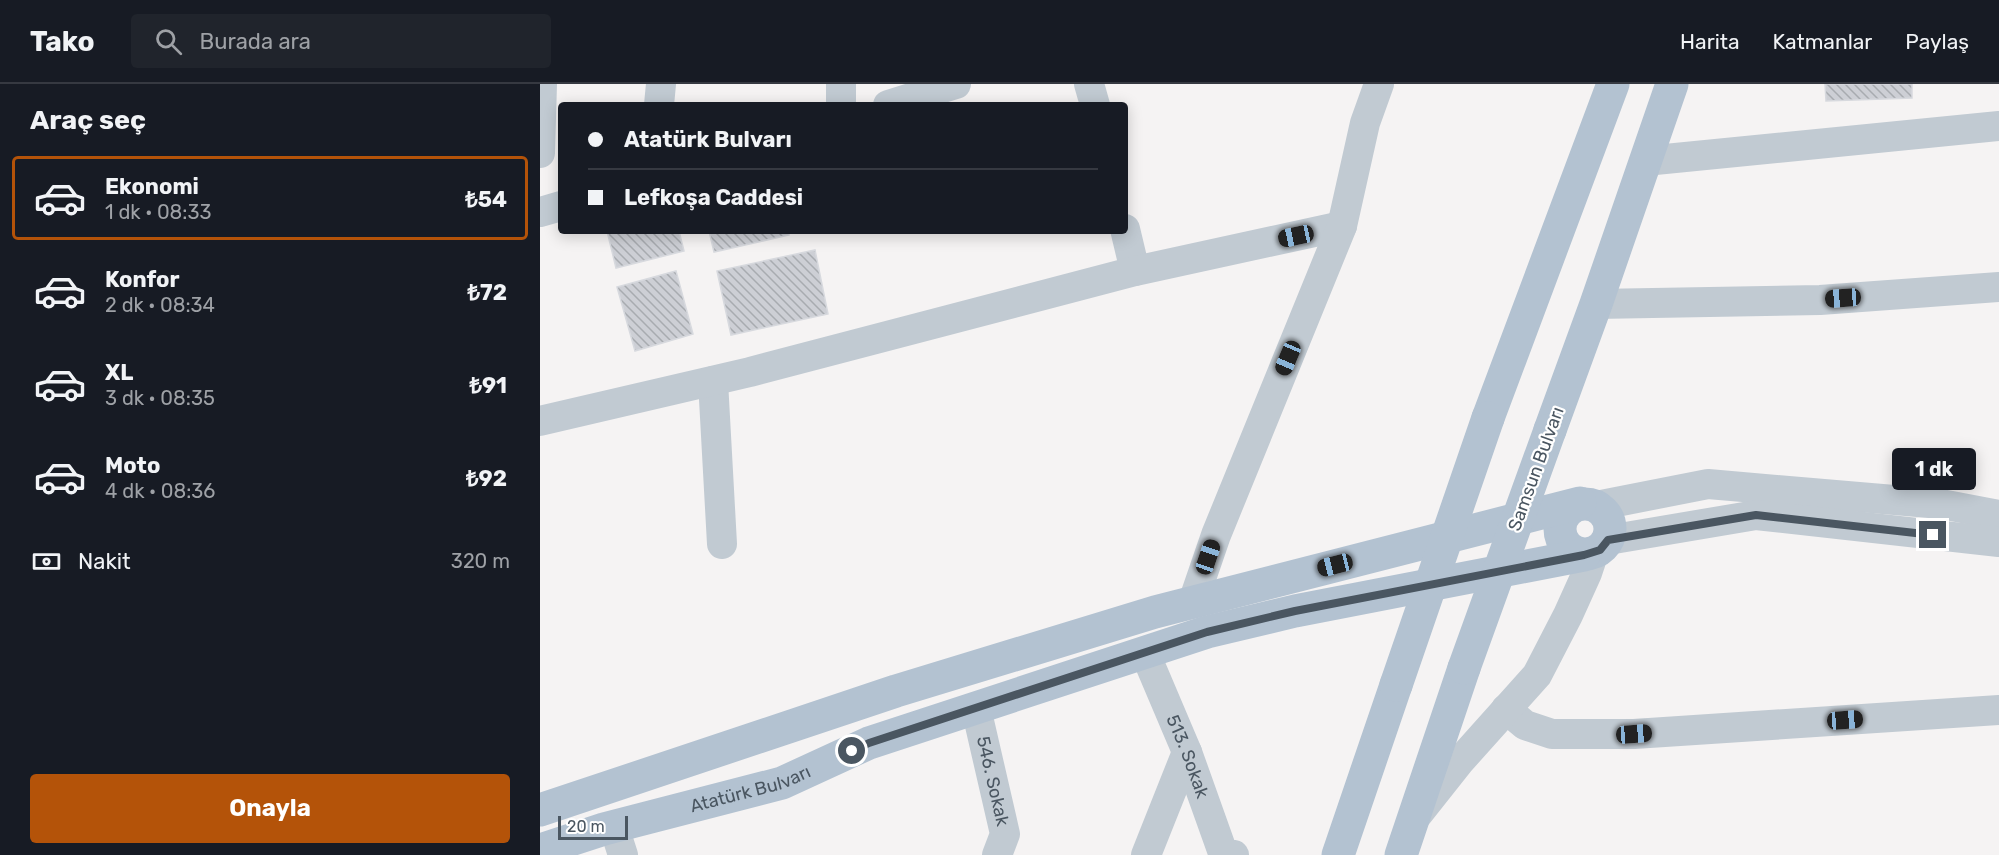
<!DOCTYPE html>
<html lang="tr">
<head>
<meta charset="utf-8">
<style>
  body { margin:0; font-family:Rubik,sans-serif; background:#20242c; color:#f1f3f6; height:100vh; display:flex; flex-direction:column; font-size:22px; white-space:nowrap }
  * { box-sizing:border-box; margin:0 }
  p { font-size:20px; color:#9ea1a6 }
  .icon { flex:none; width:33px; height:33px; fill:none; stroke:currentColor; stroke-width:2; stroke-linecap:round; stroke-linejoin:round }
  .map { position:relative; flex:1; overflow:hidden }
  .sheet { display:flex; flex-direction:column; background:#171b24; width:540px }
  .sheet>* { flex:none }
  .guide { position:absolute; left:18px; top:18px; width:570px; height:132px; border-radius:6px; box-shadow:0 3px 15px #0003; display:grid; align-content:center; height:132px; padding:0 30px; background:#171b24 }
  .scale { position:absolute; left:18px; bottom:15px; width:70px; box-sizing:border-box; padding-left:6px; border:3px solid #4a5661; border-top:0; font-size:16px; line-height:21px; white-space:nowrap; color:#4a5661; -webkit-text-stroke:4px #fff; paint-order:stroke }
  .end { position:absolute; width:27px; height:27px; margin:-14px; border:8px solid #4a5661; background:#fff; box-shadow:0 0 0 3px #fff }
  .from { border-radius:50% }
  .bubble { position:absolute; height:42px; border-radius:6px; background:#171b24; box-shadow:0 3px 15px #0003; font-size:20px; font-weight:700; line-height:42px; text-align:center }
  .car { position:absolute; width:18px; height:36px; margin:-18px -9px; border-radius:8px; box-shadow:0 0 4px 2px #0007; background:linear-gradient(#222 24%,#8ab4d8 0 40%,#222 0 76%,#8ab4d8 0 86%,#222 0) }
  .guide b { display:flex; align-items:center; gap:21px; height:57px; font-size:22px }
  .guide b+b { border-top:2px solid #363941 }
  .guide i { width:15px; height:15px; background:#f1f3f6 }
  ul { padding:0; list-style:none }
  li { display:flex; align-items:center; gap:18px; height:84px; margin:0 12px 9px; padding:0 18px; border:3px solid transparent; border-radius:6px }
  li div { flex:1 }
  li b { display:block; font-size:22px }
  li em { font-style:normal; font-weight:700 }
  li.on { border-color:#b45309 }
  li>.icon { width:54px; height:54px; stroke-width:1.5 }
  h2 { padding:0 30px; font-size:27px; line-height:72px }
  .pay { display:flex; align-items:center; gap:15px; height:66px; padding:0 30px; font-size:22px }
  .pay p { margin-inline-start:auto }
  .action { display:flex; gap:12px; margin-top:auto; padding:12px 30px }
  .action a { flex:1; height:69px; border-radius:6px; background:#b45309; color:#fff; font-size:24px; font-weight:700; line-height:69px; text-align:center }
  header { display:flex; align-items:center; gap:36px; box-sizing:border-box; height:84px; padding:0 30px; background:#171b24; border-bottom:2px solid #363941 }
  header strong { font-size:28px }
  nav { display:flex; gap:33px; margin-inline-start:auto; font-size:21px }
  .search { width:420px; height:54px; background:#20242c; display:flex; align-items:center; gap:15px; box-sizing:border-box; padding:0 21px; border-radius:6px; color:#9ea1a6; font-size:22px }
  main { display:flex; flex:1; min-height:0 }
  .map>svg:first-child { display:block }
</style>
</head>
<body>
<header>
<strong>Tako</strong>
<div class="search"><svg class="icon" aria-label="search" viewBox="0 0 24 24"><circle cx="10" cy="10" r="6"/><path d="M15 15l6 6"/></svg>Burada ara</div>
<nav><a>Harita</a><a>Katmanlar</a><a>Paylaş</a></nav>
</header>
<main>
<section class="sheet">
<h2>Araç seç</h2>
<ul>
<li class="on"><svg class="icon" aria-label="car" viewBox="0 0 24 24"><path d="M5 17H2v-5l4-1 3-4h7l3 4 3 1v5h-3M9 17h6M6 11h13"/><circle cx="7" cy="17" r="2"/><circle cx="17" cy="17" r="2"/></svg><div><b>Ekonomi</b><p>1 dk · 08:33</p></div><em>₺54</em></li>
<li><svg class="icon" aria-label="car" viewBox="0 0 24 24"><path d="M5 17H2v-5l4-1 3-4h7l3 4 3 1v5h-3M9 17h6M6 11h13"/><circle cx="7" cy="17" r="2"/><circle cx="17" cy="17" r="2"/></svg><div><b>Konfor</b><p>2 dk · 08:34</p></div><em>₺72</em></li>
<li><svg class="icon" aria-label="car" viewBox="0 0 24 24"><path d="M5 17H2v-5l4-1 3-4h7l3 4 3 1v5h-3M9 17h6M6 11h13"/><circle cx="7" cy="17" r="2"/><circle cx="17" cy="17" r="2"/></svg><div><b>XL</b><p>3 dk · 08:35</p></div><em>₺91</em></li>
<li><svg class="icon" aria-label="car" viewBox="0 0 24 24"><path d="M5 17H2v-5l4-1 3-4h7l3 4 3 1v5h-3M9 17h6M6 11h13"/><circle cx="7" cy="17" r="2"/><circle cx="17" cy="17" r="2"/></svg><div><b>Moto</b><p>4 dk · 08:36</p></div><em>₺92</em></li>
</ul>
<div class="pay"><svg class="icon" aria-label="cash" viewBox="0 0 24 24"><path d="M3 7h18v10H3z"/><circle cx="12" cy="12" r="2"/></svg>Nakit<p>320 m</p></div>
<div class="action"><a>Onayla</a></div>
</section>
<div class="map">
<svg width="1459" height="771" viewBox="0 0 1459 771">
  <defs>
    <pattern id="building-back-hatch" width="6" height="6" patternUnits="userSpaceOnUse" patternTransform="scale(1.5)"><rect width="6" height="6" fill="#cdcfd5"/><path d="M-1 5l2 2M0 0l6 6M5-1l2 2" fill="none" stroke="#a8abb0"/></pattern>
  </defs>
  <rect width="100%" height="100%" fill="#f5f3f3"/>
  <g fill="url(#building-back-hatch)" stroke="#d7d9de" stroke-width="1.5">
    <path d="M1285,0H1372V14L1286,17Z"/>
    <path d="M67,147H139L144,167L76,184Z"/>
    <path d="M169,147H248L249,151L174,168Z"/>
    <path d="M275,166L288,230L191,251L177,187Z"/>
    <path d="M136,187L153,250L95,267L77,203Z"/>
  </g>
  <g fill="none" stroke-linecap="round" stroke-linejoin="round">
    <g stroke="#c1cad2" stroke-width="30">
      <path d="M301,0V21"/>
      <path d="M549,0L555,21"/>
      <path d="M119,21L121,0"/>
      <path d="M348,21L416,0"/>
      <path d="M0,69L2,0"/>
      <path d="M1105,77L1459,42"/>
      <path d="M0,128L21,122"/>
      <path d="M585,145L595,187"/>
      <path d="M1056,220L1280,216L1459,203"/>
      <path d="M173,297L182,460"/>
      <path d="M0,337L210,288L595,187L802,142"/>
      <path d="M1056,422L1168,400L1401,420L1459,431"/>
      <path d="M1068,456L1216,431L1459,458"/>
      <path d="M653,518L676,451L802,142L825,39L839,0"/>
      <path id="s1" d="M605,569L647,668L683,769L694,771"/>
      <path id="s2" d="M436,624L465,750L457,771"/>
      <path d="M966,625L985,641L1012,650H1094L1459,626"/>
      <path d="M878,730L920,677L997,591L1028,531L1047,489L1054,468"/>
      <path d="M74,743L83,771"/>
      <path d="M606,771L647,668"/>
    </g>
    <g stroke="#b3c2d1" stroke-width="33">
      <path d="M948,334L1073,0"/>
      <path d="M1010,346L1056,220L1132,0"/>
      <circle cx="1045" cy="445" r="25"/>
      <path d="M0,726L356,607L615,528L1040,419"/>
      <path id="s3" d="M0,766L64,745L242,699L329,659L667,548L755,527L1044,471"/>
      <path d="M798,771L856,601"/>
      <path d="M861,771L924,584"/>
    </g>
    <g stroke="#b3c2d1" stroke-width="33">
      <path d="M924,584L1010,346"/>
      <path d="M856,601L948,334"/>
    </g>
  </g>
  <g fill="none" stroke-linecap="round" stroke-linejoin="round">
    <path stroke="#4a5661" stroke-width="8" d="M312,667L329,659L667,548L755,527L1044,471L1060,466L1068,456L1216,431L1393,451"/>
  </g>
  <g text-anchor="middle" dominant-baseline="central" stroke-width="4.5" stroke-linejoin="round" paint-order="stroke">
    <g font-size="18" fill="#4a5661" stroke="#fff">
      <text transform="translate(996 385) rotate(-70)">Samsun Bulvarı</text>
      <text stroke="none"><textPath href="#s1" startOffset="112">513. Sokak</textPath></text>
      <text stroke="none"><textPath href="#s2" startOffset="75">546. Sokak</textPath></text>
      <text stroke="none"><textPath href="#s3" startOffset="219">Atatürk Bulvarı</textPath></text>
    </g>
  </g>
</svg>
<div class="scale">20 m</div>
<i class="end from" style="left:312px;top:667px"></i>
<i class="end" style="left:1393px;top:451px"></i>
<div class="bubble" style="left:1352px;top:364px;width:84px">1 dk</div>
<i class="car" style="left:756px;top:152px;rotate:258deg"></i>
<i class="car" style="left:1303px;top:214px;rotate:266deg"></i>
<i class="car" style="left:748px;top:274px;rotate:203deg"></i>
<i class="car" style="left:668px;top:473px;rotate:19deg"></i>
<i class="car" style="left:795px;top:481px;rotate:256deg"></i>
<i class="car" style="left:1305px;top:636px;rotate:86deg"></i>
<i class="car" style="left:1094px;top:650px;rotate:86deg"></i>
<div class="guide">
<b><i class="from"></i>Atatürk Bulvarı</b>
<b><i></i>Lefkoşa Caddesi</b>
</div>
</div>
</main>
</body>
</html>
